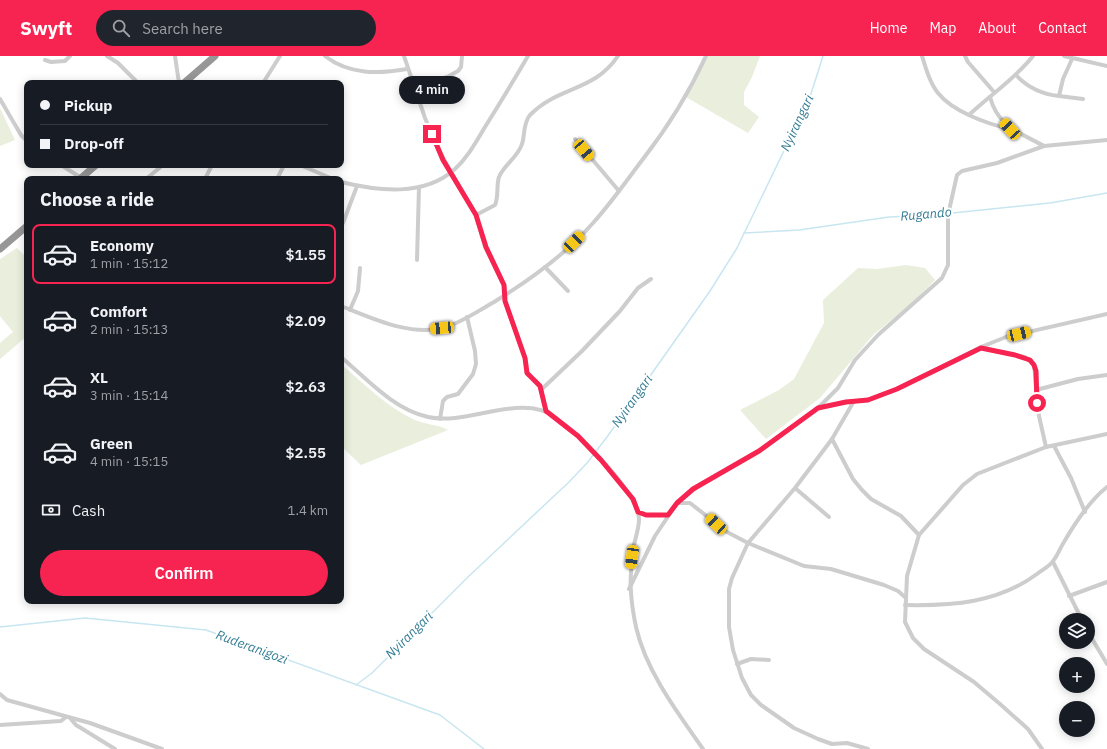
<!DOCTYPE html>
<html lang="en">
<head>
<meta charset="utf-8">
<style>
  body { margin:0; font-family:"IBM Plex Sans",sans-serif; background:#20242c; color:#f1f3f6; height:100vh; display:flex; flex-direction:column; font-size:15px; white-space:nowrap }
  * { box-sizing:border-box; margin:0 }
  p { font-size:13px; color:#9ea1a6 }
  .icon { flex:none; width:22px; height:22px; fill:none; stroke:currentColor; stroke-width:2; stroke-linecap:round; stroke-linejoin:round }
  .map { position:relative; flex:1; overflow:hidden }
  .drawer { position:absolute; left:24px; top:120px; width:320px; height:428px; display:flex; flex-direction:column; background:#171b24; border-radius:8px; box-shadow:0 2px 10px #0003 }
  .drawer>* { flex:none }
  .banner { position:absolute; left:24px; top:24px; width:320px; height:88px; border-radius:8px; box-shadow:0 2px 10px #0003; display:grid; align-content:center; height:88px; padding:0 16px; background:#171b24 }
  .buttons { position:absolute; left:1059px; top:557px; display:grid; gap:8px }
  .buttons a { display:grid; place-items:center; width:36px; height:36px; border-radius:50%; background:#171b24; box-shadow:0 2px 10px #0003; font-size:20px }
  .end { position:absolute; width:18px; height:18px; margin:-9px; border:5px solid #f72351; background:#fff; box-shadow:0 0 0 2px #fff }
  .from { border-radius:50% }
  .bubble { position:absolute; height:28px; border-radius:14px; background:#171b24; box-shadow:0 2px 10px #0003; font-size:13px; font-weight:600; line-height:28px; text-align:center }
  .car { position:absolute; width:12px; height:24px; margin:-12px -6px; border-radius:5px; box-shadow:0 0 3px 1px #0007; background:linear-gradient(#f5c518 24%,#345 0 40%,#f5c518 0 76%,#345 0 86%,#f5c518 0) }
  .banner b { display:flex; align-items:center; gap:14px; height:38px; font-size:15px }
  .banner b+b { border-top:1px solid #363941 }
  .banner i { width:10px; height:10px; background:#f1f3f6 }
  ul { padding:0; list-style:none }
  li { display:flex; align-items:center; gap:12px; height:60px; margin:0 8px 6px; padding:0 8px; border:2px solid transparent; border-radius:8px }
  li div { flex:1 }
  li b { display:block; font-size:15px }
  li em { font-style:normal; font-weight:600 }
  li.selected { border-color:#f72351 }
  li>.icon { width:36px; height:36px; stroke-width:1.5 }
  h2 { padding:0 16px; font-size:18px; line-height:48px }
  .pay { display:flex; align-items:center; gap:10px; height:44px; padding:0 16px; font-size:15px }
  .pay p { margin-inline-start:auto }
  .primary-button { display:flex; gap:8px; margin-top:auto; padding:8px 16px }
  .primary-button a { flex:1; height:46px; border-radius:24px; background:#f72351; color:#fff; font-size:16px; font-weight:600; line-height:46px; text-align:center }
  header { display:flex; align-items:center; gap:24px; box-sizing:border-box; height:56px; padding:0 20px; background:#f72351; color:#fff }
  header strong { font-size:19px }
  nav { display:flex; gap:22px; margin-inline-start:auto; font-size:14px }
  .search { width:280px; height:36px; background:#20242c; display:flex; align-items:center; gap:10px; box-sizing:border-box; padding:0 14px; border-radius:22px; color:#9ea1a6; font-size:15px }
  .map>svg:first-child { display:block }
</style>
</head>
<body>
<header>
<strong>Swyft</strong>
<div class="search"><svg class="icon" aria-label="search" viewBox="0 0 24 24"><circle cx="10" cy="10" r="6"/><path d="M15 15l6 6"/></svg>Search here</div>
<nav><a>Home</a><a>Map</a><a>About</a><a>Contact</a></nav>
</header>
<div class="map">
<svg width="1107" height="693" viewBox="0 0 1107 693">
  <rect width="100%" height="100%" fill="#fff"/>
  <g fill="#e9eedd">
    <path d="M708,0H760L752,21L744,36V49L759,61L748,77L686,41Z"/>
    <path d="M0,52L15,84L0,90Z"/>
    <path d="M17,192L27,202V280L0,303V287L13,276L0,260V203Z"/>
    <path d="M906,209L925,212L935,224L910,249L873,279L820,342L766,383L740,354L779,334L794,323L824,267L823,244L858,212L877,213Z"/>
    <path d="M341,308C364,328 388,352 415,364C426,369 437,368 448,374L361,409L341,390Z"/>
  </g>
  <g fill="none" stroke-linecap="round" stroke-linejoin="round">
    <g stroke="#c8e6f0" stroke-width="1.5">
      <path d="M744,177L799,174L889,161L933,159L1050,147L1107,137"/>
      <path d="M0,571L85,562L206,574L440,659L484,693"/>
      <path d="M356,629L372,617L469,520L569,426L587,407L607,381L710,235L737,192L810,41L823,0"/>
    </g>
    <g stroke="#cdcdcd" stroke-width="4">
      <path d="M107,0L118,7L138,27"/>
      <path d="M175,0L179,27"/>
      <path d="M325,0C349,19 379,18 407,13"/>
      <path d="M404,0L425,62L438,93L476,159L485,191L504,229L505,245L525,302L527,317L540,330L546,355"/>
      <path d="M922,0C926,13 930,27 938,37C953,56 988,68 1010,73"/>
      <path d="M965,0L968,6L994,36"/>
      <path d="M1064,0L1107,10"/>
      <path d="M45,4L51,6L65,5L70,0"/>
      <path d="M1016,19C1028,32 1042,38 1059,40L1063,23L1072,3"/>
      <path d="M263,27L280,0"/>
      <path d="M415,31L447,21L458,15L461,11L462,0"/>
      <path d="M1059,40L1083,43"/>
      <path d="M990,41C998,71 1019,76 1044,90"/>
      <path d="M0,43L21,79L27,85"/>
      <path d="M969,59C990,39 1015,23 1033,0"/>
      <path d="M575,83L619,135"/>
      <path d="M61,109L83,123"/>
      <path d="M300,109L333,123"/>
      <path d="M146,123L163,109"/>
      <path d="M205,123L212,109"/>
      <path d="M277,123L284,109"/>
      <path d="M341,126C378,135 424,141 455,113C468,101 476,86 485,71C500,47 514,24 528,0"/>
      <path d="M476,159L495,149C499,140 496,130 499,121C504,109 518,101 522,88C525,79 523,67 530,59C558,30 594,36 618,0"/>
      <path d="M343,167L357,130"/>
      <path d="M417,204L419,131"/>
      <path d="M545,211L568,235"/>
      <path d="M341,250C372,262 408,280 443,272C461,267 478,255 494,246C530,224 565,199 593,167C611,147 627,124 643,103C668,71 689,37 706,0"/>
      <path d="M350,254L358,235L360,212"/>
      <path d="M982,292L1025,301L1034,309L1039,360L1046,391"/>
      <path d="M341,301C367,323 393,353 428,361C468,370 522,336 555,361C578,378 638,435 639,463C639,473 635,483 633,493C629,521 630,543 636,571C646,615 677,656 703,693"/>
      <path d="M542,333L582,295L620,255L638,232L651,223"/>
      <path d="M1036,334L1078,323L1107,319"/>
      <path d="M854,345L832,383L820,399L795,432L748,487L732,522L729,533V571L733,594L742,622L751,639L761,649L794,672L818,683L832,688L847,687L868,693"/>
      <path d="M818,352L846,346L868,344L897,333L981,291L1006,281L1107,258"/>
      <path d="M440,363L443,345L447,341L458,338L473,318L476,308L475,295L467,261"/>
      <path d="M832,383L853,423L862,434L871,443L901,460L919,479"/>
      <path d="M1054,390L1071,422L1085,456"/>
      <path d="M795,432L829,461"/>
      <path d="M679,447H690L727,476L748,487L804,510L831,513L884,529L898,535L906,542"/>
      <path d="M638,456L646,459H667"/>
      <path d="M1053,506L1082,564"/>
      <path d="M629,533L655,480L677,447L700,429L759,395L818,352L838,332L855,304L878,279L942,222L948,209V159L957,119L962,115L997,107L1044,90L1107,84"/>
      <path d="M1069,540L1107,526"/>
      <path d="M905,549C952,550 998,547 1037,518C1042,514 1050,510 1053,505C1058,499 1060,492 1064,486C1075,467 1089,445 1107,431"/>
      <path d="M1088,576L1107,608"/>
      <path d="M737,608L751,603L769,604"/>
      <path d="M0,638L7,644L90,667L162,693"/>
      <path d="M70,662L76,669L115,693"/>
      <path d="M0,669L61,665L66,661"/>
      <path d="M1042,693L1028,673L1000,648L974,626L924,593L913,582L905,566L907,520L919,479L963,429L977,418L1046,391L1107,378"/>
    </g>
    <g stroke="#979797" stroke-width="7">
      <path d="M184,27L215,0"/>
      <path d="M80,123L96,109"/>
      <path d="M0,193L27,170"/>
    </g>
  </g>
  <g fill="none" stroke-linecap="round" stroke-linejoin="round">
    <path stroke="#f72351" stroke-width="5" d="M432,78L443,104L476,159L486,191L504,229L505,245L525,302L527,317L540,330L546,355L578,380L601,404L633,443L638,456L646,459H668L677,447L693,433L759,395L818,352L846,346L868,344L897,333L981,292L1015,299L1030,304L1034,309L1036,315L1037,347"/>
  </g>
  <g text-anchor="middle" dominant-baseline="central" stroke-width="4" stroke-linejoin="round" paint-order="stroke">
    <g font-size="13" font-style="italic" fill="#337c94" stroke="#fff">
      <text transform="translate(797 67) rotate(-65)">Nyirangari</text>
      <text transform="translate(926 158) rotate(-5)">Rugando</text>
      <text transform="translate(632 345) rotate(-55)">Nyirangari</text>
      <text transform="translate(409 579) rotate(-45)">Nyirangari</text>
      <text transform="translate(252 591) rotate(20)">Ruderanigozi</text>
    </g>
  </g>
</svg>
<div class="buttons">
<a><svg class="icon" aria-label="layers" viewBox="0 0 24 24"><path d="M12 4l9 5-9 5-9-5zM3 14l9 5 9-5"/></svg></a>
<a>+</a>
<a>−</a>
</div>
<i class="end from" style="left:1037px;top:347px"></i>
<i class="end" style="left:432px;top:78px"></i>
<div class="bubble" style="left:399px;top:20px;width:66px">4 min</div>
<i class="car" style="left:1010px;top:73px;rotate:317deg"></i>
<i class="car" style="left:584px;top:94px;rotate:140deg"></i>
<i class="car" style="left:574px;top:186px;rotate:45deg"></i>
<i class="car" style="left:442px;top:272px;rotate:265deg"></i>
<i class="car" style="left:1019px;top:278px;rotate:77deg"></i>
<i class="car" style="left:716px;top:468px;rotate:313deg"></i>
<i class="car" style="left:632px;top:501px;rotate:188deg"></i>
<div class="banner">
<b><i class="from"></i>Pickup</b>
<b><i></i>Drop-off</b>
</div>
<section class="drawer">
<h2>Choose a ride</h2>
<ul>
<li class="selected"><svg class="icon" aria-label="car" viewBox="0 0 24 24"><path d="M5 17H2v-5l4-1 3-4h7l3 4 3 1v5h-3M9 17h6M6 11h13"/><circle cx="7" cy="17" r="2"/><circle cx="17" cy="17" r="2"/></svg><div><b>Economy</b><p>1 min · 15:12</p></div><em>$1.55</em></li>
<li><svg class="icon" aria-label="car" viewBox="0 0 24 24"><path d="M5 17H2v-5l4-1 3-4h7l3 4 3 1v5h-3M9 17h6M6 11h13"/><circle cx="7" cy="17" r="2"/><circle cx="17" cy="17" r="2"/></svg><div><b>Comfort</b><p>2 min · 15:13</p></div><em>$2.09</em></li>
<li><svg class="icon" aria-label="car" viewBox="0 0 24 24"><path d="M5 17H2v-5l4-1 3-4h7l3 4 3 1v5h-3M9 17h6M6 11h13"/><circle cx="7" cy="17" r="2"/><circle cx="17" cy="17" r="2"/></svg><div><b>XL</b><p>3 min · 15:14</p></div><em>$2.63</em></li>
<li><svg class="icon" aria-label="car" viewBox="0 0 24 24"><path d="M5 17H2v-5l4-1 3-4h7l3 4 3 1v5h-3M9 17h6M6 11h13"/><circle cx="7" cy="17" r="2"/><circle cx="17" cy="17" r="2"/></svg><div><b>Green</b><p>4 min · 15:15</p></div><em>$2.55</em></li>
</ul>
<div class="pay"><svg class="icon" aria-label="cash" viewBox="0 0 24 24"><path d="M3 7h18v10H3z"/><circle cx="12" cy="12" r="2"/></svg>Cash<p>1.4 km</p></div>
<div class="primary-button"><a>Confirm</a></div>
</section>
</div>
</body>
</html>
